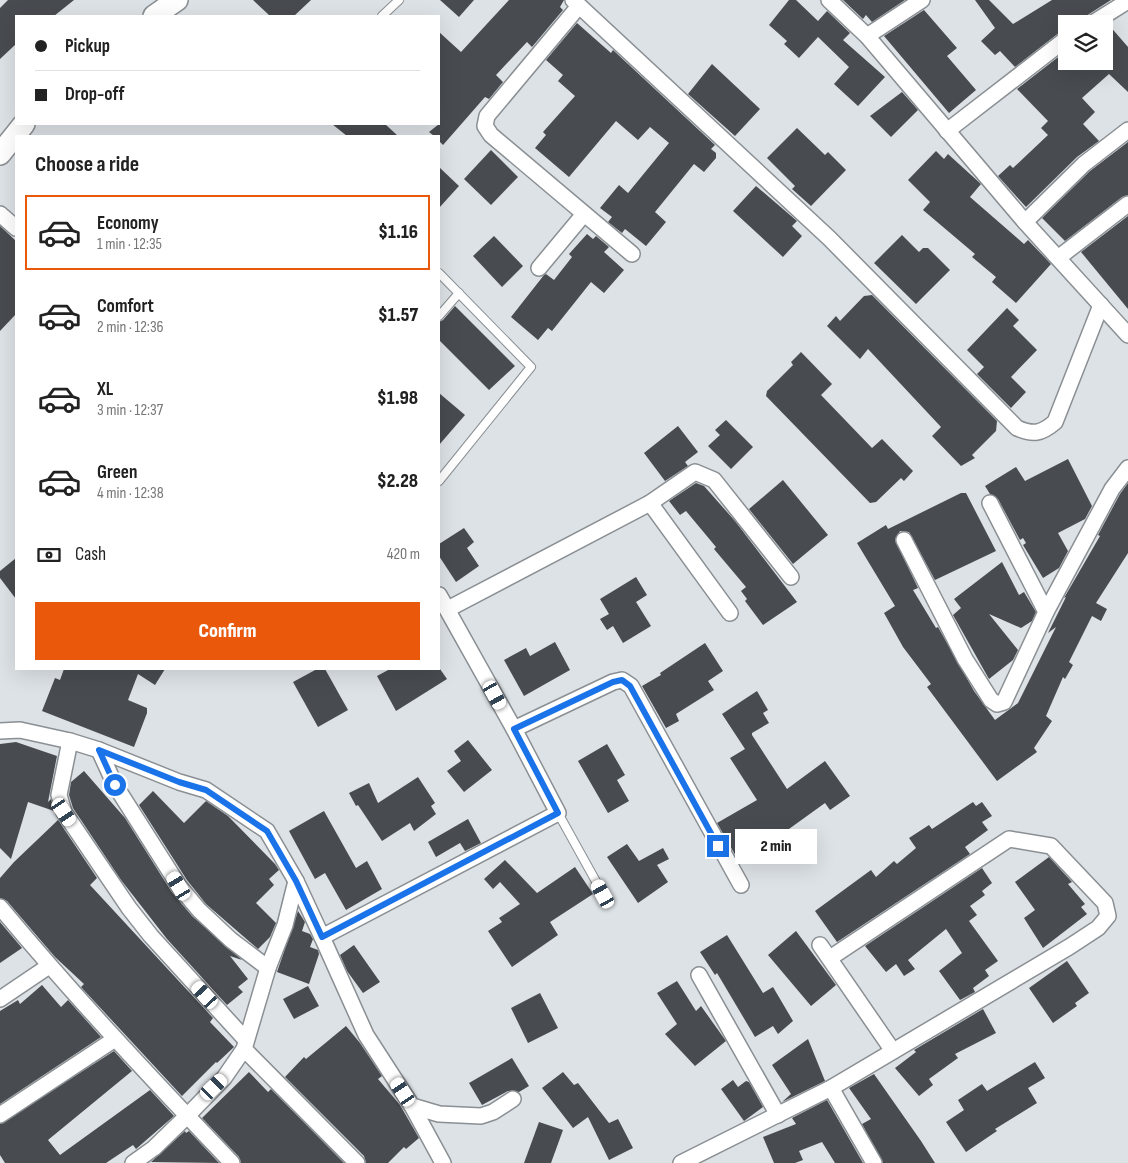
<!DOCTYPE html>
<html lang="en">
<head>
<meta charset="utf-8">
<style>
  body { margin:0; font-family:"Sofia Sans Condensed",sans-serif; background:#f6f6f6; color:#222; height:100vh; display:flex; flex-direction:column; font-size:19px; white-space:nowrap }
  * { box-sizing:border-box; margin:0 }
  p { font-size:16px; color:#767676 }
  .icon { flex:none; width:28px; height:28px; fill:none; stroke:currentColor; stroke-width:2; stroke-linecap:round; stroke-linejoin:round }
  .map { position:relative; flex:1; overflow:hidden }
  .panel { position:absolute; left:15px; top:135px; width:425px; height:535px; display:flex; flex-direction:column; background:#fff; border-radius:0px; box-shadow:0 5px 20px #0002 }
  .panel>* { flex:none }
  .banner { position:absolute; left:15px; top:15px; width:425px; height:110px; border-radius:0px; box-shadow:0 5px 20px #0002; display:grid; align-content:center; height:110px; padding:0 20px; background:#fff }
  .controls { position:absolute; left:1058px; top:15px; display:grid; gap:10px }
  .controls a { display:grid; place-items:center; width:55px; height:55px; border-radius:0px; background:#fff; box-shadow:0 5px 20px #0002; font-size:25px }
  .end { position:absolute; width:22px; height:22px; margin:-11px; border:6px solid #1a73e8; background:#fff; box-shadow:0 0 0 2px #fff }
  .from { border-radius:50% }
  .bubble { position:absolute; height:35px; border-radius:0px; background:#fff; box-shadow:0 5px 20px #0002; font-size:16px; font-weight:800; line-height:35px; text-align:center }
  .car { position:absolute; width:15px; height:30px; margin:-15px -8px; border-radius:6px; box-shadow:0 0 4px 1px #0007; background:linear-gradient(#fff 24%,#345 0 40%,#fff 0 76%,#345 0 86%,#fff 0) }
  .banner b { display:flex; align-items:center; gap:18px; height:48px; font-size:19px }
  .banner b+b { border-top:1px solid #e0e0e0 }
  .banner i { width:12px; height:12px; background:#222 }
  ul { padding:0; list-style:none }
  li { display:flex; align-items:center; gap:15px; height:75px; margin:0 10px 8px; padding:0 10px; border:2px solid transparent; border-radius:0px }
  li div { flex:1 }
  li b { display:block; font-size:19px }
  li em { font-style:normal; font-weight:800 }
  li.on { border-color:#ea580c }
  li>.icon { width:45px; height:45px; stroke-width:1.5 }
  h2 { padding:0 20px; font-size:22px; line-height:60px }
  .pay { display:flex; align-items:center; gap:12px; height:55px; padding:0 20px; font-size:19px }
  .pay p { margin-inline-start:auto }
  .action { display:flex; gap:10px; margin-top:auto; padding:10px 20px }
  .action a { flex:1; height:58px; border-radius:0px; background:#ea580c; color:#fff; font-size:20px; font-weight:800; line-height:58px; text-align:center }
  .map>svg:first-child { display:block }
</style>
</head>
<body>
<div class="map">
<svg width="1128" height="1163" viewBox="0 0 1128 1163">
  <rect width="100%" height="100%" fill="#dde2e6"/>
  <g fill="#484c50">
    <path d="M8,0H74L54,16H16V44L0,59V8Z"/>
    <path d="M253,0H311L294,16H270Z"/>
    <path d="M440,0H474L459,17Z"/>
    <path d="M509,0H564L560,7L563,10L532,47L527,42L496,75L503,82L489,99L485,97L443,145L439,141V136H434L429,132L439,124V32L461,52Z"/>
    <path d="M789,0H796L818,21L827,11L850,33L843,40L885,77L858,106L834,84L849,67L818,37L799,58L784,44L787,41L769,25Z"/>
    <path d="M843,0H905L872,22L866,15L863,19Z"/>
    <path d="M975,0H989L1013,24L1052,0H1111L1086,16L1082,24H1066V30L1060,32L1015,67L1000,51L995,55L981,41L995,28Z"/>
    <path d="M924,10L957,48L947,56L976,90L949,113L884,36Z"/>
    <path d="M577,23L611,53L613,50L715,145L711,149L716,153V158L704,172L694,164L655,212L666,222L646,246L625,229L622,233L608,222L612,217L600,208L619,185L628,193L669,143L650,127L638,140L616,121L569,177L535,148L546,135L543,132L575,96L558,81L563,75L546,60Z"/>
    <path d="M1108,24L1128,47V92L1109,74L1082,98L1095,112L1083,124L1099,141L1077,157L1026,207L998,176L1010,165L1013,168L1048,135L1041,128L1048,121L1017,89L1066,51V61H1104V27Z"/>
    <path d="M712,64L760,109L735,136L688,94Z"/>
    <path d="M902,92L918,110L891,137L870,116Z"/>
    <path d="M332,124H385L398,136H347Z"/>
    <path d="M797,128L825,155L828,152L846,170L811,206L792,189L795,186L767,158Z"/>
    <path d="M1128,142V195L1122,197L1065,241L1042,218L1090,171Z"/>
    <path d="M491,150L518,177L491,205L464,179Z"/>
    <path d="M936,151L944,159L948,154L981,184L970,197L1024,244L1028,240L1051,264L1016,303L992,282L996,277L972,257L975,254L923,210L930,202L908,180Z"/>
    <path d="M439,167L459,186L439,208Z"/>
    <path d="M756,186L797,221L792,226L802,236L783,257L733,211Z"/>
    <path d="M1128,216V309L1081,252Z"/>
    <path d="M0,226L16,241V314L0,331Z"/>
    <path d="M587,234L593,239L596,236L609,247L604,252L624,270L604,293L591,282L552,331L548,328L538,340L511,317L544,275L546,274L554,280L572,257L569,254Z"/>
    <path d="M902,235L919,252L923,248H928L950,270L916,304L874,263Z"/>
    <path d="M494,236L523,266L502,287L473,256Z"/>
    <path d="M872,295L997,421L996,431L972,455L975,458L961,466L932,436L941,427L868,349L860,359L827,326L836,316L840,321L864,296Z"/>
    <path d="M455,306L515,366L489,390L439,340V322L443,320Z"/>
    <path d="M1007,308L1019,320L1013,326L1037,350L1011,377L1026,392L1011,408L977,374L984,367L967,350Z"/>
    <path d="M801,352L832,384L821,395L872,448L882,439L913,471L904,481L901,478L876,502L870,503L766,396L767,391L793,365L791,362Z"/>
    <path d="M439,393L465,415L439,445Z"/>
    <path d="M726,420L753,447L731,469L708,446L720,435L715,430Z"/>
    <path d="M678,426L698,452L685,462L688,466L665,481L644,453Z"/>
    <path d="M1068,459L1092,506L1085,519L1058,533L1068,551L1059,568L1043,578L1023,545L1026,543L1023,538L1020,540L998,499L990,494L985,486L1016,467L1025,481Z"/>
    <path d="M783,480L828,535L793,564L749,509Z"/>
    <path d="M696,483L704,486L735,521L797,602L763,625L745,601L747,599L741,591L746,587L714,549L716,547L686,511L680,515L669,501Z"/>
    <path d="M1128,483V553L1096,603L1107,609L1101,621L1092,616L1069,662L1073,665L1065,679L1063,677L1046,716L1052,721L1034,748L1037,752L997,781L927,687L931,684L903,647L884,613L895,606L857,543L886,525L888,529L961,493H966L996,551L935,580L909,532L900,531L895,540L918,588L913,590L936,628L938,627L974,691L995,720L1018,703L1056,627L1048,633L1066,597L1064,598L1100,536L1098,535L1120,494Z"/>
    <path d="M464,528L474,542L467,548L479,566L456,582L439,556V544Z"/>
    <path d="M16,558V599L0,578V571Z"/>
    <path d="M1002,562L1019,595L1024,592L1036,612L1032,621L1021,628L989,614L1018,650L1013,660L989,679L953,615L961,608L954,599Z"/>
    <path d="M636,577L647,595L636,602L651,626L623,643L613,626L607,630L600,619L609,614L600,599Z"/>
    <path d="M555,642L570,670L524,696L504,660L526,648L530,656Z"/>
    <path d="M705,643L723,671L708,681L714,690L676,714L679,721L666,728L642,686L661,675L660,673Z"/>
    <path d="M64,669H165L155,685L138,674L128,700L147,708V713L134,747L42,711L55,678L60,680Z"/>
    <path d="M317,669H325L348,710L318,727L293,682Z"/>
    <path d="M390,669H440L447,679L396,711L377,676Z"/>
    <path d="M757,691L768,710L763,713L769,723L752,733V735L787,789L825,761L850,796L830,810L825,803L782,834L781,832L737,858L717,823L757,800L730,758L745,749L722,714Z"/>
    <path d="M468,740L492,770L464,792L447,771L461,761L454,751Z"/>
    <path d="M16,742L57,756L48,802L51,799L54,811L28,802L11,859L0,848V744Z"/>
    <path d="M607,744L625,775L617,780L629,801L608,813L578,761Z"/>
    <path d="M84,771L125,818L171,891L192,916L242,960L230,956L248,979L238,987L243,992L227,1005L167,939L121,880L73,808L69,795L71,782Z"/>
    <path d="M418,777L435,803L431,806L436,814L414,831L410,823L382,841L358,805L356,806L349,793L369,783L378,803Z"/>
    <path d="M153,791L184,823L206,801L228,816L275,864L279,870L269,879L274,885L256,903L276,923L270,937L258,949L206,904L187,880L139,805Z"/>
    <path d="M973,802L976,806L982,802L992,816L982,822L988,830L965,847L970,854L837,942L815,911L871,870L876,877L894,861L897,864L916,848L909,838L929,825L932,829Z"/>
    <path d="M324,811L356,868L367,861L382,889L346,910L325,873L315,879L289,831Z"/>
    <path d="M468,819L481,843L465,851L460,843L436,857L428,842Z"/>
    <path d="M58,820L97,878L90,885L213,1018L210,1022L234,1047L217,1063L216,1062L182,1096L81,987L84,984L55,957L7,901L0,898V878L14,862Z"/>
    <path d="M627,844L639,861L663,848L669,859L657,865L668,882L638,903L607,857Z"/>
    <path d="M1049,857L1072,882L1068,884L1085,904L1081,907L1087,914L1043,948L1024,918L1035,910L1015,882Z"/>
    <path d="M505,860L537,893L575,867L593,894L550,922L558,935L512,967L488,931L502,922L499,918L520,904L500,882L493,889L484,879Z"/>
    <path d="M982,868L992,883L982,891L985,895L970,906L977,915L969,921L998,961L985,970L989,976L973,988L975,992L960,1000L939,971L962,953L946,929L908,960L915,969L904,976L896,964L886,972L865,946Z"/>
    <path d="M298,911L305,922L302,931L310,934L313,939L310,947L318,950L319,954L309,984L277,972Z"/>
    <path d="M0,922L22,948L0,963Z"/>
    <path d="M796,931L836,985L811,1006L768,955Z"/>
    <path d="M727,935L763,993L773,987L793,1021L778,1034L773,1026L755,1037L717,973L715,975L700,952Z"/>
    <path d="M354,945L380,982L363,993L347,971L340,955Z"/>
    <path d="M1067,961L1089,993L1075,1003L1077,1006L1053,1023L1029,988Z"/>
    <path d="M677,981L696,1011L701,1006L726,1041L695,1066L665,1034L677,1024L657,993Z"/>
    <path d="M42,985L61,1007L68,1000L101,1037L0,1104V1011L18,1000L20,1004Z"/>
    <path d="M308,986L319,1006L294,1019L283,999Z"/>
    <path d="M540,993L558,1028L528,1043L511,1008Z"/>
    <path d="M983,1009L996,1033L955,1054L958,1058L929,1079L933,1085L919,1096L895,1068L916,1052L914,1050Z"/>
    <path d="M346,1026L360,1043L382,1076L378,1079L400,1105L419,1138L406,1149L404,1147L388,1163H366L364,1156L285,1077L304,1057L306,1059Z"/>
    <path d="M808,1039L825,1081L782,1102L791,1094L772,1065Z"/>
    <path d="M114,1051L132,1071L48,1140L60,1155L150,1090L174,1116L136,1149L133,1145L106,1163H5L0,1155V1124Z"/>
    <path d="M512,1058L529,1086L519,1092L508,1091L482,1105L469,1083Z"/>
    <path d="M1035,1062L1045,1078L1028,1088L1037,1103L995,1129L997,1131L966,1152L946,1122L964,1110L958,1100L982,1084L987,1091Z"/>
    <path d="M249,1072L268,1092L271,1089L344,1163H241L239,1157L202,1118Z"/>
    <path d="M563,1072L574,1085L578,1083L609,1123L618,1119L633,1148L609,1160L588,1117L573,1128L542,1088Z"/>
    <path d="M874,1074L921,1141L935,1163H883L862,1124L871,1119L849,1088Z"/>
    <path d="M733,1080L738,1087L746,1081L749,1082L763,1107L744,1121L721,1089Z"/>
    <path d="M827,1100L863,1163H835L822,1142L799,1151L803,1160L795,1163H774L763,1137L796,1124L792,1118Z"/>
    <path d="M539,1122L563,1130L551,1163H524Z"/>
    <path d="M185,1131L186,1133L189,1131L219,1163L151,1162Z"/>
  </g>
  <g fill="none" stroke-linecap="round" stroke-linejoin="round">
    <defs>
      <g id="lane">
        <path d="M382,16L399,0"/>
        <path d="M439,273L531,367L439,481"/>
        <path d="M439,316L459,293"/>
        <path d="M558,813L603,894"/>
      </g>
      <g id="street">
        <path d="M573,0L829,238L1017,428C1033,435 1041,434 1055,422L1101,305"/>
        <path d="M829,0L867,36L1025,222L1128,335"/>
        <path d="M579,6L487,116L485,126L491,135L632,254"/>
        <path d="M1091,24L1128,1"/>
        <path d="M867,36L922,0"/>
        <path d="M947,131L1066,39"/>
        <path d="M0,214L16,228"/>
        <path d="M1025,222L1084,164L1128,130"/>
        <path d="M1058,258L1128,204"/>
        <path d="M539,268L584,214"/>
        <path d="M650,503L730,613"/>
        <path d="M990,503L1046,612"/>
        <path d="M904,540L965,659L991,700L997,704L1004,702L1046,612L1112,489L1128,468"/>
        <path d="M448,609L650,503L695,472L714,480L791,577"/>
        <path d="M514,729L613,682L622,680L631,686L741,885"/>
        <path d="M0,731L20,730L70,741L99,750L179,782L206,790L267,831L296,881L322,937L558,813L514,729L439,595"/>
        <path d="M70,741L59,795L64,812L129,908L151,936L245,1039"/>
        <path d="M99,750L115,785L179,886L199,910L231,940L268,968"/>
        <path d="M0,907C74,996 152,1079 232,1163"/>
        <path d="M322,937L366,1035L412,1106L439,1114L481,1116L493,1112L513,1099"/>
        <path d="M820,945L893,1051"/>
        <path d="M699,975L778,1115"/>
        <path d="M0,999L49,966"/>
        <path d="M244,1049L357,1163"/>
        <path d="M831,1088L874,1163"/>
        <path d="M412,1106L443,1163"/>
        <path d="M0,1115L115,1039"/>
        <path d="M133,1163L154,1148L187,1116L224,1078L244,1049L268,968L285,925L296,881"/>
        <path d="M681,1163L831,1088L1069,947L1098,928L1108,916L1105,903L1051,846L1009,839L830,958"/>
      </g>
      <g id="secondary">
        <path d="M154,16L177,0"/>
        <path d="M0,154L24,124"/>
      </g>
    </defs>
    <use href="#lane" stroke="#8a8f93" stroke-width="10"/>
    <use href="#street" stroke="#8a8f93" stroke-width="18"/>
    <use href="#secondary" stroke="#8a8f93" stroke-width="24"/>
    <use href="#lane" stroke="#fff" stroke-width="8"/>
    <use href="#street" stroke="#fff" stroke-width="15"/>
    <use href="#secondary" stroke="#fff" stroke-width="21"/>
  </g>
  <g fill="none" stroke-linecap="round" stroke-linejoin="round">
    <path stroke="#1a73e8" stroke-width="6" d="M115,785L99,750L179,782L206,790L267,831L296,881L322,937L558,813L514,729L613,682L622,680L630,686L718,846"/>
  </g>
</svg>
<div class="controls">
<a><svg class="icon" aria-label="layers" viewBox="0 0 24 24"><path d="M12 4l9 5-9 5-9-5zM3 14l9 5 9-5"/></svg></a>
</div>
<i class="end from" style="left:115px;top:785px"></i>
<i class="end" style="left:718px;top:846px"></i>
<div class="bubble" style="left:735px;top:829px;width:82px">2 min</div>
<i class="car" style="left:495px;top:695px;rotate:151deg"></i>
<i class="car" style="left:64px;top:812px;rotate:146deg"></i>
<i class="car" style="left:179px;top:886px;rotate:329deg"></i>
<i class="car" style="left:603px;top:894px;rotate:331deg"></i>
<i class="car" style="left:205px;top:995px;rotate:318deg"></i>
<i class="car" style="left:214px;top:1087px;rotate:46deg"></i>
<i class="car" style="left:403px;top:1092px;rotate:327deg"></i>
<div class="banner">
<b><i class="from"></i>Pickup</b>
<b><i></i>Drop-off</b>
</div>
<section class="panel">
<h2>Choose a ride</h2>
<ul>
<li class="on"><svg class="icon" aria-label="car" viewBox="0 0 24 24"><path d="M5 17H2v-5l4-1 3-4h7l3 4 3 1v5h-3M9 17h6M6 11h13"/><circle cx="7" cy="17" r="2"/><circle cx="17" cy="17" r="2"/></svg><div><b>Economy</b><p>1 min · 12:35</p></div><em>$1.16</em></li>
<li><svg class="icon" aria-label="car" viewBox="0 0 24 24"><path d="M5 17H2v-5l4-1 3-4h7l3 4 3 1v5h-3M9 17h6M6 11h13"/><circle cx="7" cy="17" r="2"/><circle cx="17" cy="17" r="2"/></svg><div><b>Comfort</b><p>2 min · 12:36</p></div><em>$1.57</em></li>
<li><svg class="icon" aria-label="car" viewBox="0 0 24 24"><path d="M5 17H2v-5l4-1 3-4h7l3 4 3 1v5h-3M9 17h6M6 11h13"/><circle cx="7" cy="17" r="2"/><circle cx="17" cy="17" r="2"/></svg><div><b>XL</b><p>3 min · 12:37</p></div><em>$1.98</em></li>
<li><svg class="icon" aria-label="car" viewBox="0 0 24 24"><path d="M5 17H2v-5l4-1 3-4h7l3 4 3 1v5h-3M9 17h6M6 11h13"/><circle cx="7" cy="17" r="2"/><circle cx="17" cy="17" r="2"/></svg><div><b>Green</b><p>4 min · 12:38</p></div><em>$2.28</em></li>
</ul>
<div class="pay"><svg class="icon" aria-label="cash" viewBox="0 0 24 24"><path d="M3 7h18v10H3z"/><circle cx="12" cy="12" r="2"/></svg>Cash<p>420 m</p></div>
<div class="action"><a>Confirm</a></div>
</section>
</div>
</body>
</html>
